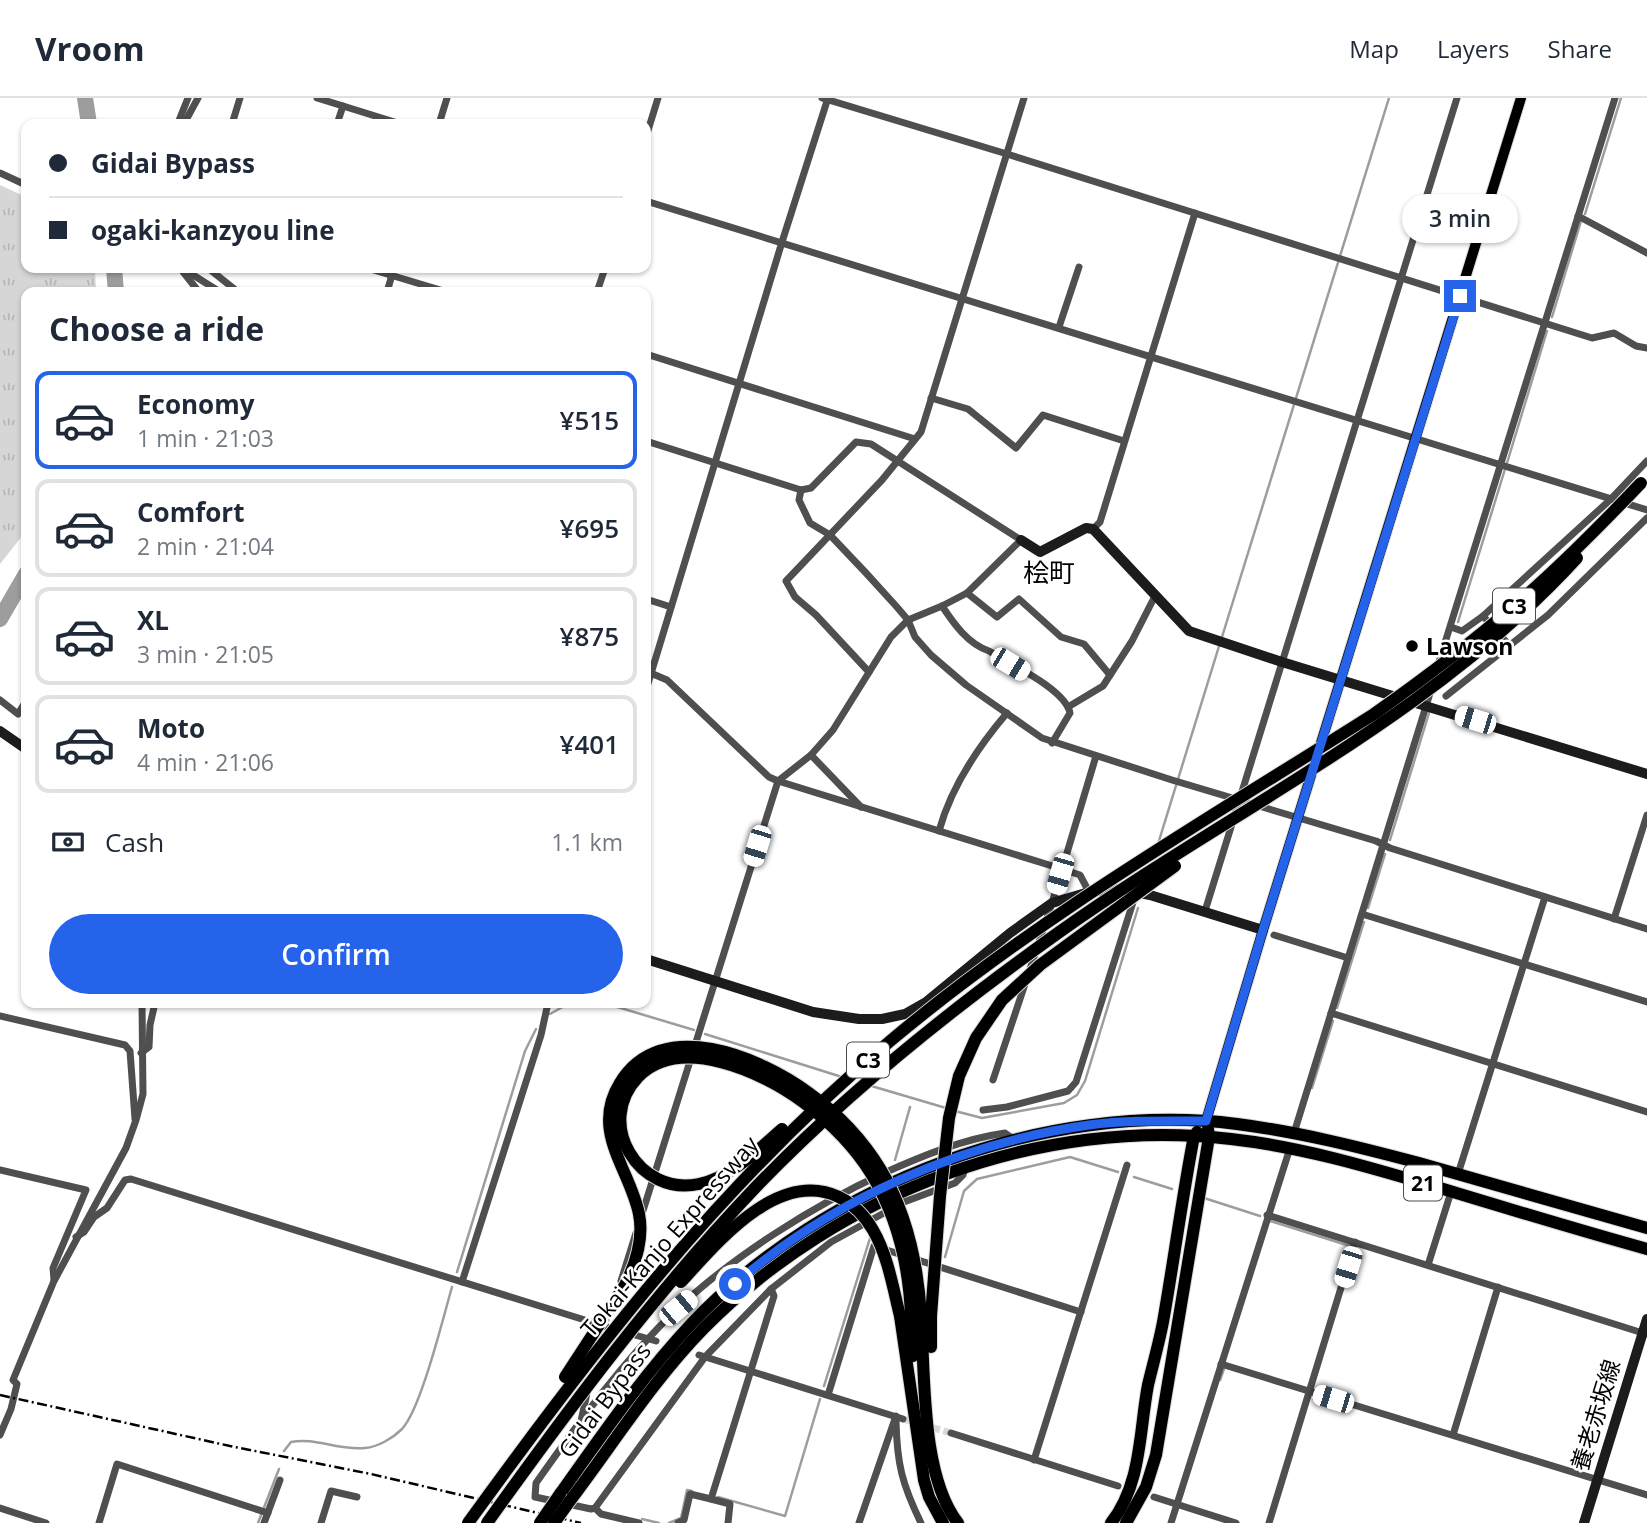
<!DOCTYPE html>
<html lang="en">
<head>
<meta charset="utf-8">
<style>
  body { margin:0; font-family:"Open Sans","Noto Sans JP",sans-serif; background:#f2f2f3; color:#1f2937; height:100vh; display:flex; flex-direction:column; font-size:26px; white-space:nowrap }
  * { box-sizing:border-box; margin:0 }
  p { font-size:23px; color:#747a83 }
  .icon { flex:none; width:38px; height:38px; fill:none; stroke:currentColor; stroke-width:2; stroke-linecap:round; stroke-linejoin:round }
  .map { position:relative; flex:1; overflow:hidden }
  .side { position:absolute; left:21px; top:189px; width:630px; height:721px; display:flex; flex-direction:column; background:#fff; border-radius:14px; box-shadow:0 2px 5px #0004 }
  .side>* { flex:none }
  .banner { position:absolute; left:21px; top:21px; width:630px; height:154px; border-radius:14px; box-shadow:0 2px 5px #0004; display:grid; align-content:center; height:154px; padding:0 28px; background:#fff }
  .end { position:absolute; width:32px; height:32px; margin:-16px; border:9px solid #2563eb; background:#fff; box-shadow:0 0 0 4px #fff }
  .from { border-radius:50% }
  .bubble { position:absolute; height:49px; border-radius:24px; background:#fff; box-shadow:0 2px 5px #0004; font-size:23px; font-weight:600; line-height:49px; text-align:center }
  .car { position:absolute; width:21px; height:42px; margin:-21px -10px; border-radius:9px; box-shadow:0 0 5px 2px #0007; background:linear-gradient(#fff 24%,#345 0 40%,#fff 0 76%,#345 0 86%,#fff 0) }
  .banner b { display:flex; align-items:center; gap:24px; height:66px; font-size:26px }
  .banner b+b { border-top:2px solid #e0e1e3 }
  .banner i { width:18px; height:18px; background:#1f2937 }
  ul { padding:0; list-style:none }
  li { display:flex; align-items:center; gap:21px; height:98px; margin:0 14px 10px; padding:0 14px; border:4px solid #e0e1e3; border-radius:14px }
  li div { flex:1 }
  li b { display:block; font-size:26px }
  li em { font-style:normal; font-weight:600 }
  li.current { border-color:#2563eb }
  li>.icon { width:63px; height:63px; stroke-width:1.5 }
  h2 { padding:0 28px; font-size:32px; line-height:84px }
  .pay { display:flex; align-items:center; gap:18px; height:77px; padding:0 28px; font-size:26px }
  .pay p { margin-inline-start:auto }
  .cta { display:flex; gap:14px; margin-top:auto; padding:14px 28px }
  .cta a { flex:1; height:80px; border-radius:42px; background:#2563eb; color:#fff; font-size:28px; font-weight:600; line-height:80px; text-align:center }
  header { display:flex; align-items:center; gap:42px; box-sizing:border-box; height:98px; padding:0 35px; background:#fff; border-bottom:2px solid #e0e1e3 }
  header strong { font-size:33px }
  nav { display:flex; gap:38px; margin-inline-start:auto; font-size:24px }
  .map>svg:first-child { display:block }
</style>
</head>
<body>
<header>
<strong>Vroom</strong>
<nav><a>Map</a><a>Layers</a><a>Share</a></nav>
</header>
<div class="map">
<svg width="1647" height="1425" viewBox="0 0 1647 1425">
  <defs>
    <pattern id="park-tufts" width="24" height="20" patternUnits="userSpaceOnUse" patternTransform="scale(1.75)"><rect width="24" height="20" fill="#d6d6d6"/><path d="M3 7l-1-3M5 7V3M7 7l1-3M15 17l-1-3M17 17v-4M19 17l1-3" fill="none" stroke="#b6b6b6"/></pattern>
  </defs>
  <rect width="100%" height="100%" fill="#fff"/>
  <path fill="url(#park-tufts)" d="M0,87L26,99V170H95L96,194H26V433L0,466Z"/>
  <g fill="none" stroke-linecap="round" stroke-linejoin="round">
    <g stroke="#9d9d9d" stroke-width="2.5">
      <path d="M1585,116L1621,0"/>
      <path d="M1552,219L1581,123"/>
      <path d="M1507,365L1547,233"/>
      <path d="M1458,524L1505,371"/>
      <path d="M1222,539L1389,0"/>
      <path d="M1390,742L1429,615"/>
      <path d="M1158,746L1220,545"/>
      <path d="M1368,810L1385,756"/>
      <path d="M604,905L694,932"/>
      <path d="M1337,910L1364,824"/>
      <path d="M550,916L566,907L580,905"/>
      <path d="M705,936L842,979"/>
      <path d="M868,987L946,1010"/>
      <path d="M1312,990L1333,923"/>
      <path d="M955,1013L982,1020L1064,1005L1077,997L1085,983L1138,810"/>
      <path d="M895,1062L910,1009"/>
      <path d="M1134,1079L1172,1091"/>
      <path d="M1204,1100L1260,1118"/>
      <path d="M1270,1123L1350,1148"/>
      <path d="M945,1159L964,1093L977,1081L1070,1059L1118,1074"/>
      <path d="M457,1174L525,953L536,931"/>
      <path d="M1220,1282L1224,1271"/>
      <path d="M824,1288L871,1137"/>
      <path d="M284,1353L291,1344C315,1339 339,1353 365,1350C378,1349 393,1340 402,1331C421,1311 443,1220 452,1189"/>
      <path d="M718,1399L785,1418L820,1301"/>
      <path d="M642,1421L659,1425"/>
      <path d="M258,1425L279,1371"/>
      <path d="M669,1425L681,1420L687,1392L692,1393"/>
    </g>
    <g stroke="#9d9d9d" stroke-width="16">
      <path d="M85,0L89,26"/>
      <path d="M114,170L116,194"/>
      <path d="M0,521L26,476"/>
    </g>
    <path stroke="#d9d9d9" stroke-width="7" stroke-dasharray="7 3.5" stroke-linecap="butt" d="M903,1321L951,1335"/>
    <defs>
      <path id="primary" d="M1206,1023L1263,832L1521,0"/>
      <g id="highway">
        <path d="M900,1218L924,1382L929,1399L943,1425"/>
        <path d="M911,1218L913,1258"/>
        <path d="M921,1218C925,1278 921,1378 958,1425"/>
        <path d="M931,1249V1218"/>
        <path d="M560,1396C602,1337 643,1277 693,1224C826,1085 1045,1002 1237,1026C1299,1034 1359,1049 1419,1065C1495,1086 1571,1108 1647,1130"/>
        <path d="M572,1400C615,1343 654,1281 704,1230C839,1094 1040,1018 1231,1041C1303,1049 1372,1070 1440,1090C1509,1111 1578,1132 1647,1151"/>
        <path d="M1111,1425C1142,1385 1139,1334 1148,1287C1153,1266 1159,1245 1163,1224C1174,1162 1182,1100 1194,1038L1197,1034"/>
        <path d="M1126,1425L1146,1389L1156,1357L1209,1039L1208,1031"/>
      </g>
    </defs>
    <use href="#primary" stroke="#dbdbdb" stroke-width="12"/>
    <use href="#highway" stroke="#dbdbdb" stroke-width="14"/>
    <g stroke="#4f4f4f" stroke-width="7">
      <path d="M317,0L401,26"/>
      <path d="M822,0L1007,56L1592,240L1614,235L1636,248L1647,250"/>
      <path d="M179,24L186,22L198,0"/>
      <path d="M178,25L188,0"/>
      <path d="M232,26L240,0"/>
      <path d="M337,26L343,8"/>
      <path d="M439,26L447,0"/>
      <path d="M646,39L658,0"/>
      <path d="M0,75L26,87"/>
      <path d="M646,103L1647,412"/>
      <path d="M1578,118L1647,155"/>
      <path d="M180,170L199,194"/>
      <path d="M182,170L220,194"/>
      <path d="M208,170L238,194"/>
      <path d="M367,170L447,194"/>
      <path d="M387,194L394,170"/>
      <path d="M597,194L605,170"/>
      <path d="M1059,229L1079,169"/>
      <path d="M646,256L915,341"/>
      <path d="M931,300L968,311L1016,350L1043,317L1124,343"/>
      <path d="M801,392L799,402L810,425L830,437L866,475L896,508L908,522L915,539L931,557L966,587L1042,640L1172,682L1376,743L1390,750L1647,831"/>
      <path d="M1093,431L1100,424L1195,115"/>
      <path d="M967,495L997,519L1019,501L1061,539L1084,546L1110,577"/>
      <path d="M646,501L671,509"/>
      <path d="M942,508C954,526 968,546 989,553C1010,566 1065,591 1070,615L1052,645"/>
      <path d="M1483,518L1510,548"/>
      <path d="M1451,529L1462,533L1483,518L1611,401L1647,363"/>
      <path d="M1438,567L1615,0"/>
      <path d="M646,573L667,582L769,679L778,683L1062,771L1080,777L1089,794"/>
      <path d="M869,574L816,517L795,499L786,483L882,382L921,334L1024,0"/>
      <path d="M646,592L782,144L828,0"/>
      <path d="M1446,598L1548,517L1647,420"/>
      <path d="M0,602L18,616L26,603"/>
      <path d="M1068,609L1103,588L1132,543L1155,498"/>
      <path d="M811,657L861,709"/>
      <path d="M939,733C951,689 978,649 1007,615"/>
      <path d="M1205,813L1457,0"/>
      <path d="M1362,816L1647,904"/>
      <path d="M1614,821L1647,717"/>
      <path d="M1274,837L1348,860"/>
      <path d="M1331,915L1647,1014"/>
      <path d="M0,918L125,947L130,953L135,1021"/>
      <path d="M141,955L149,949L150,927L155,905"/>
      <path d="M993,982L1052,805L1096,658"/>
      <path d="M983,1012L1007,1009L1068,993L1076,984L1135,798"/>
      <path d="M1294,1035L1431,592"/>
      <path d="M965,1070L963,1077L955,1085L904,1104L831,1144L771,1191L705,1259L595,1410L591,1411L535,1399L536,1385C579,1324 623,1263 676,1212C733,1158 813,1108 884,1075C922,1058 963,1041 1005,1035L1015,1042"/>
      <path d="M0,1072L86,1092L53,1170L54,1182"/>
      <path d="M1458,1076L1545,799"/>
      <path d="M642,1116L778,683L811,657L833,632L891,539L908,522L942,508L967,495L1021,442L871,346L856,344L811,390L801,392L646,343"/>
      <path d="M1267,1117L1646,1236"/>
      <path d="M76,1139L84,1134L94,1119L107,1110L125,1082L131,1081L617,1232"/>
      <path d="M1428,1167L1451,1094"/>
      <path d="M621,1183L636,1135"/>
      <path d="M462,1184L541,937L548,905"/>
      <path d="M628,1235L656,1243"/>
      <path d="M699,1257L903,1321"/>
      <path d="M1221,1266L1647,1397"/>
      <path d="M828,1297L874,1148L1081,1214"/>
      <path d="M581,1323L587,1295"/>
      <path d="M896,1323C897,1366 902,1386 921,1425"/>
      <path d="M951,1335L1118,1388"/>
      <path d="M0,1337L11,1311L17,1286L13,1282L54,1183L126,1050L136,1022L143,996L142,905"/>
      <path d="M1453,1337L1498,1189"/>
      <path d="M1034,1362L1127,1067"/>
      <path d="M1154,1399L1236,1425"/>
      <path d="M0,1410L46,1425"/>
      <path d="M595,1410L601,1416L639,1425"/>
      <path d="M99,1425L117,1366L268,1415"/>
      <path d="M264,1425L280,1382"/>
      <path d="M321,1425L331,1393L357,1399"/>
      <path d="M678,1425L684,1422L690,1396L711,1401"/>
      <path d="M728,1425L730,1406L711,1401L774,1198L771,1191"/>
      <path d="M859,1425L896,1318"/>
      <path d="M1171,1425L1290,1050"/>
      <path d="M1269,1425L1355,1144"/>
    </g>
    <g stroke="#1c1c1c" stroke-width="10">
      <path d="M1021,442L1040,454L1086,430L1093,431L1189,533L1282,564L1647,676"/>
      <path d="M0,633L26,651"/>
      <path d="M646,861L813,914L859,921H882L905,916L926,904L1010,835L1052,805L1089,794L1119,791L1150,797L1263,832"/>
      <path d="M1584,1425L1647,1221"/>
    </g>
    <use href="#primary" stroke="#000" stroke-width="10"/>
    <use href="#highway" stroke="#000" stroke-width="12"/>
    <path stroke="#000" stroke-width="2.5" stroke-dasharray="10 3.5 2 3.5" stroke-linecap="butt" d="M0,1297L230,1348L371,1376L581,1425"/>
    <defs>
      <g id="highway-bridge">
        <path d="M782,1031C758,1052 732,1079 699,1086C639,1099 594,1025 638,979C680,936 763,974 803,1004C830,1024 854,1048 872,1077C898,1120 909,1168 911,1218"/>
        <path d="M681,1184C717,1145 778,1070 839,1099C853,1106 865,1118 873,1132C888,1158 893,1190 900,1218"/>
        <path d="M931,1218L940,1098L949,1020L959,978L976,940L1002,902L1040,867L1175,768"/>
        <path d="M565,1279L625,1187C636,1165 644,1141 639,1116C630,1071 590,1033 620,985C661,917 760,959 809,995C837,1015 863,1042 881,1072C908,1117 918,1167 921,1218"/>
        <path d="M468,1425C596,1248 721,1086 889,944C1039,818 1210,720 1374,616C1422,582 1469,547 1514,508C1559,470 1600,428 1641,385"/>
        <path d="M487,1425C570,1309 655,1195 754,1091C846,995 950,912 1058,835C1232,711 1431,620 1577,460"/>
        <path d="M540,1425L560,1396"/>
        <path d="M554,1425L572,1400"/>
      </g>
    </defs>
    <use href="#highway-bridge" stroke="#dbdbdb" stroke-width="14" stroke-linecap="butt"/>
    <use href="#highway-bridge" stroke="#000" stroke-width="12"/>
  </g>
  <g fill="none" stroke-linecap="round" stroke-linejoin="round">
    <path stroke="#2563eb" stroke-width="9" d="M735,1186C833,1101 961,1045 1089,1027C1128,1022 1167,1023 1206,1023L1263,832L1460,198"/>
  </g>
  <circle fill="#000" stroke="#fff" stroke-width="2.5" cx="1412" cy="548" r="7"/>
  <g text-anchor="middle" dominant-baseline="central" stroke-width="5" stroke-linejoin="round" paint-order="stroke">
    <g fill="#fff" stroke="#4c4c4c" stroke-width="2">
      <rect x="1493" y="490.5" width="42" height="35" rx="5"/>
      <rect x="847" y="944.5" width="42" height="35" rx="5"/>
      <rect x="1404" y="1067.5" width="38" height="35" rx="5"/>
    </g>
    <g font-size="21" font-weight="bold" fill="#000">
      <text x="1514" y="508">C3</text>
      <text x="868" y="962">C3</text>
      <text x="1423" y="1085">21</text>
    </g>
    <g font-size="23" font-weight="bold" fill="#000" stroke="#fff" text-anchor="start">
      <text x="1426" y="548">Lawson</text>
    </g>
    <g font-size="23" fill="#000" stroke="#fff">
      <text transform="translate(669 1138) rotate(-49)">Tokai-Kanjo Expressway</text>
      <text transform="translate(604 1302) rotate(-53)">Gidai Bypass</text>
      <text transform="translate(1595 1317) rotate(-73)">養老赤坂線</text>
    </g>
    <g font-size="26" fill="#000" stroke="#fff">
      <text x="1049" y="474">桧町</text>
    </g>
  </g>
</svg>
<i class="end from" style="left:735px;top:1186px"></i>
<i class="end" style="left:1460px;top:198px"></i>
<div class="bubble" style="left:1402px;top:96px;width:116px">3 min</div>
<i class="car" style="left:1010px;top:566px;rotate:121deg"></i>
<i class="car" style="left:1475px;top:622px;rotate:287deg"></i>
<i class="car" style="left:757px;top:748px;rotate:197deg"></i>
<i class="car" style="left:1060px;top:776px;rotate:196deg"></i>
<i class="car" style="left:1348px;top:1169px;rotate:197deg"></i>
<i class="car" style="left:678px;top:1210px;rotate:50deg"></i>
<i class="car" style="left:1333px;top:1301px;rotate:287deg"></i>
<div class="banner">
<b><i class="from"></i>Gidai Bypass</b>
<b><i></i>ogaki-kanzyou line</b>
</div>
<section class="side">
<h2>Choose a ride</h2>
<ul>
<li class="current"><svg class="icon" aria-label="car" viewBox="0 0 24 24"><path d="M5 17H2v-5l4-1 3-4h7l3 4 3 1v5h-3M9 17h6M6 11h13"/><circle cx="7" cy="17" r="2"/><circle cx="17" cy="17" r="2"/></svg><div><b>Economy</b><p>1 min · 21:03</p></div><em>¥515</em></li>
<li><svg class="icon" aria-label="car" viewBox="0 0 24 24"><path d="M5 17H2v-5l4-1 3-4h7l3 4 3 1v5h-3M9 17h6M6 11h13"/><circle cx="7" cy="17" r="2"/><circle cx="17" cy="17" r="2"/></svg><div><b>Comfort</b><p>2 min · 21:04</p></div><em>¥695</em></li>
<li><svg class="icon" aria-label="car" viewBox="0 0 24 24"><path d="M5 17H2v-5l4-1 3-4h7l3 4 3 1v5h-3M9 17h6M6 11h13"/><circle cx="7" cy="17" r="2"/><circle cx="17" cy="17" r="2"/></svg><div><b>XL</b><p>3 min · 21:05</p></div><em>¥875</em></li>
<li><svg class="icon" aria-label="car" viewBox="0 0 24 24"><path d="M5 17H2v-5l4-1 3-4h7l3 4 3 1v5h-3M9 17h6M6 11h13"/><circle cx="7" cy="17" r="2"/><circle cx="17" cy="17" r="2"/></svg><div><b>Moto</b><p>4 min · 21:06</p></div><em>¥401</em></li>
</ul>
<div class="pay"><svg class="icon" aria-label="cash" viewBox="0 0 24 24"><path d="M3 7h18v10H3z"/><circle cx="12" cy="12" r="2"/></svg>Cash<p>1.1 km</p></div>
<div class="cta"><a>Confirm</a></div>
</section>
</div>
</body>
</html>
